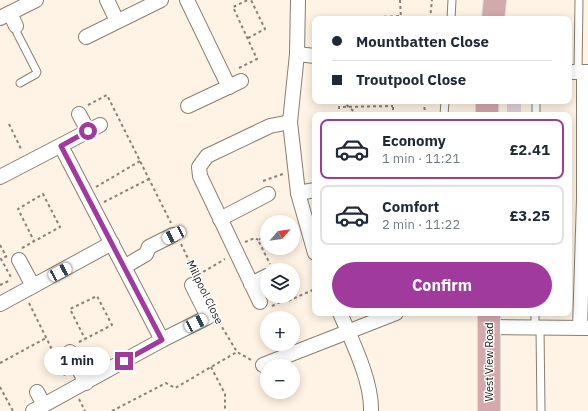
<!DOCTYPE html>
<html lang="en">
<head>
<meta charset="utf-8">
<style>
  body { margin:0; font-family:"IBM Plex Sans",sans-serif; background:#f2f2f3; color:#1f2937; height:100vh; display:flex; flex-direction:column; font-size:15px; white-space:nowrap }
  * { box-sizing:border-box; margin:0 }
  p { font-size:13px; color:#747a83 }
  .icon { flex:none; width:22px; height:22px; fill:none; stroke:currentColor; stroke-width:2; stroke-linecap:round; stroke-linejoin:round }
  .map { position:relative; flex:1; overflow:hidden }
  .sheet { position:absolute; left:312px; top:112px; width:260px; height:204px; display:flex; flex-direction:column; background:#fff; border-radius:8px; box-shadow:0 2px 10px #0003 }
  .sheet>* { flex:none }
  .guide { position:absolute; left:312px; top:16px; width:260px; height:88px; border-radius:8px; box-shadow:0 2px 10px #0003; display:grid; align-content:center; height:88px; padding:0 20px; background:#fff }
  .needle { width:26px; rotate:62deg }
  .controls { position:absolute; left:260px; top:215px; display:grid; gap:8px }
  .controls a { display:grid; place-items:center; width:40px; height:40px; border-radius:50%; background:#fff; box-shadow:0 2px 10px #0003; font-size:20px }
  .end { position:absolute; width:18px; height:18px; margin:-9px; border:5px solid #a03a9d; background:#fff; box-shadow:0 0 0 2px #fff }
  .from { border-radius:50% }
  .bubble { position:absolute; height:28px; border-radius:14px; background:#fff; box-shadow:0 2px 10px #0003; font-size:13px; font-weight:700; line-height:28px; text-align:center }
  .car { position:absolute; width:12px; height:24px; margin:-12px -6px; border-radius:5px; box-shadow:0 0 3px 1px #0007; background:linear-gradient(#fff 24%,#345 0 40%,#fff 0 76%,#345 0 86%,#fff 0) }
  .guide b { display:flex; align-items:center; gap:14px; height:38px; font-size:15px }
  .guide b+b { border-top:1px solid #e0e1e3 }
  .guide i { width:10px; height:10px; background:#1f2937 }
  ul { padding:7px 0 0; list-style:none }
  li { display:flex; align-items:center; gap:12px; height:60px; margin:0 8px 6px; padding:0 12px; border:2px solid #e0e1e3; border-radius:8px }
  li div { flex:1 }
  li b { display:block; font-size:15px }
  li em { font-style:normal; font-weight:700 }
  li.current { border-color:#a03a9d }
  li>.icon { width:36px; height:36px; stroke-width:1.5 }
  .primary-button { display:flex; gap:8px; margin-top:auto; padding:8px 20px }
  .primary-button a { flex:1; height:46px; border-radius:24px; background:#a03a9d; color:#fff; font-size:16px; font-weight:700; line-height:46px; text-align:center }
  .map>svg:first-child { display:block }
</style>
</head>
<body>
<div class="map">
<svg width="588" height="411" viewBox="0 0 588 411">
  <rect width="100%" height="100%" fill="#fef3e4"/>
  <rect fill="#e2d0d9" x="507" y="101" width="14" height="14"/>
  <g fill="none" stroke-linecap="round" stroke-linejoin="round">
    <defs>
      <g id="lane">
        <path d="M451,19L452,0"/>
        <path d="M16,26L17,33L37,72L36,74L20,83"/>
        <path d="M578,72L579,0"/>
        <path d="M444,115L445,101"/>
        <path d="M536,115V101"/>
        <path d="M535,327V313"/>
        <path d="M540,327L541,411"/>
      </g>
      <g id="street">
        <path d="M107,0L117,21"/>
        <path d="M187,0L229,87"/>
        <path d="M298,0L297,54L290,122L298,193L315,253"/>
        <path d="M10,13L16,26"/>
        <path d="M0,18L36,0"/>
        <path d="M86,37L161,0"/>
        <path d="M297,54L315,56"/>
        <path d="M569,72H588"/>
        <path d="M188,106L241,81"/>
        <path d="M79,114L88,131"/>
        <path d="M61,146L162,340"/>
        <path d="M0,177L100,125"/>
        <path d="M298,193L315,190"/>
        <path d="M220,219L268,194"/>
        <path d="M19,260L33,286"/>
        <path d="M124,267L146,254L149,247L173,235"/>
        <path d="M251,284L267,276"/>
        <path d="M260,302L200,176L199,167L207,156L270,126L290,122"/>
        <path d="M0,304L112,243"/>
        <path d="M340,313C352,341 372,381 371,411"/>
        <path d="M489,327L588,328"/>
        <path d="M580,328L584,199V72"/>
        <path d="M70,352L86,383"/>
        <path d="M263,365L396,313"/>
        <path d="M37,392L44,405"/>
        <path d="M33,411L162,340L208,317L192,285"/>
      </g>
      <g id="primary">
        <path d="M493,19L495,0"/>
        <path d="M487,115V101"/>
        <path d="M489,313V411"/>
      </g>
    </defs>
    <use href="#lane" stroke="#887f71" stroke-width="9"/>
    <use href="#street" stroke="#887f71" stroke-width="16"/>
    <use href="#primary" stroke="#dbdad9" stroke-width="24"/>
    <g stroke="#898178" stroke-width="2" stroke-dasharray="3 3" stroke-linecap="butt">
      <path d="M400,0L401,19"/>
      <path d="M342,19L401,16"/>
      <path d="M430,19L432,0"/>
      <path d="M248,38L265,29L251,0"/>
      <path d="M239,68L257,59L233,7L248,0"/>
      <path d="M342,101L358,115"/>
      <path d="M393,101V115"/>
      <path d="M424,101L425,115"/>
      <path d="M88,105L107,95L171,223"/>
      <path d="M339,115V107L393,106"/>
      <path d="M9,124L22,151"/>
      <path d="M263,181L283,174"/>
      <path d="M96,187L140,161"/>
      <path d="M104,202L149,179"/>
      <path d="M267,236L258,240L270,264"/>
      <path d="M245,242L255,238L258,240"/>
      <path d="M181,244L195,273"/>
      <path d="M0,245L6,256"/>
      <path d="M22,248L60,227L43,194L18,209L34,241"/>
      <path d="M7,256L1,259L12,279"/>
      <path d="M198,275L225,259"/>
      <path d="M0,285L11,280"/>
      <path d="M286,296L288,301L315,289"/>
      <path d="M29,303L66,378"/>
      <path d="M272,306L287,299"/>
      <path d="M219,322L237,352L251,360"/>
      <path d="M79,342L112,325L97,296L70,309L85,339"/>
      <path d="M0,363L46,338"/>
      <path d="M211,367L225,394V408L226,411"/>
      <path d="M0,387L13,411"/>
      <path d="M79,399L85,411"/>
      <path d="M112,411L166,383L175,388L237,352"/>
    </g>
    <use href="#lane" stroke="#fff" stroke-width="7"/>
    <use href="#street" stroke="#fff" stroke-width="14"/>
    <use href="#primary" stroke="#d4a9ac" stroke-width="22"/>
  </g>
  <g fill="none" stroke-linecap="round" stroke-linejoin="round">
    <path stroke="#a03a9d" stroke-width="5" d="M88,131L61,146L162,340L124,361"/>
  </g>
  <g text-anchor="middle" dominant-baseline="central" stroke-width="3" stroke-linejoin="round" paint-order="stroke">
    <g font-size="11" fill="#1d1914" stroke="#fff">
      <text transform="translate(205 292) rotate(64)">Millpool Close</text>
      <text transform="translate(489 362) rotate(-90)">West View Road</text>
    </g>
  </g>
</svg>
<div class="controls">
<a><svg class="needle" viewBox="-14 -14 28 28"><path d="M0-13l5 13h-10z" fill="#e53935"/><path d="M0 13l5-13h-10z" fill="#747a83"/></svg></a>
<a><svg class="icon" aria-label="layers" viewBox="0 0 24 24"><path d="M12 4l9 5-9 5-9-5zM3 14l9 5 9-5"/></svg></a>
<a>+</a>
<a>−</a>
</div>
<i class="end from" style="left:88px;top:131px"></i>
<i class="end" style="left:124px;top:361px"></i>
<div class="bubble" style="left:44px;top:347px;width:66px">1 min</div>
<i class="car" style="left:174px;top:235px;rotate:244deg"></i>
<i class="car" style="left:60px;top:272px;rotate:62deg"></i>
<i class="car" style="left:196px;top:323px;rotate:63deg"></i>
<div class="guide">
<b><i class="from"></i>Mountbatten Close</b>
<b><i></i>Troutpool Close</b>
</div>
<section class="sheet">
<ul>
<li class="current"><svg class="icon" aria-label="car" viewBox="0 0 24 24"><path d="M5 17H2v-5l4-1 3-4h7l3 4 3 1v5h-3M9 17h6M6 11h13"/><circle cx="7" cy="17" r="2"/><circle cx="17" cy="17" r="2"/></svg><div><b>Economy</b><p>1 min · 11:21</p></div><em>£2.41</em></li>
<li><svg class="icon" aria-label="car" viewBox="0 0 24 24"><path d="M5 17H2v-5l4-1 3-4h7l3 4 3 1v5h-3M9 17h6M6 11h13"/><circle cx="7" cy="17" r="2"/><circle cx="17" cy="17" r="2"/></svg><div><b>Comfort</b><p>2 min · 11:22</p></div><em>£3.25</em></li>
</ul>
<div class="primary-button"><a>Confirm</a></div>
</section>
</div>
</body>
</html>
